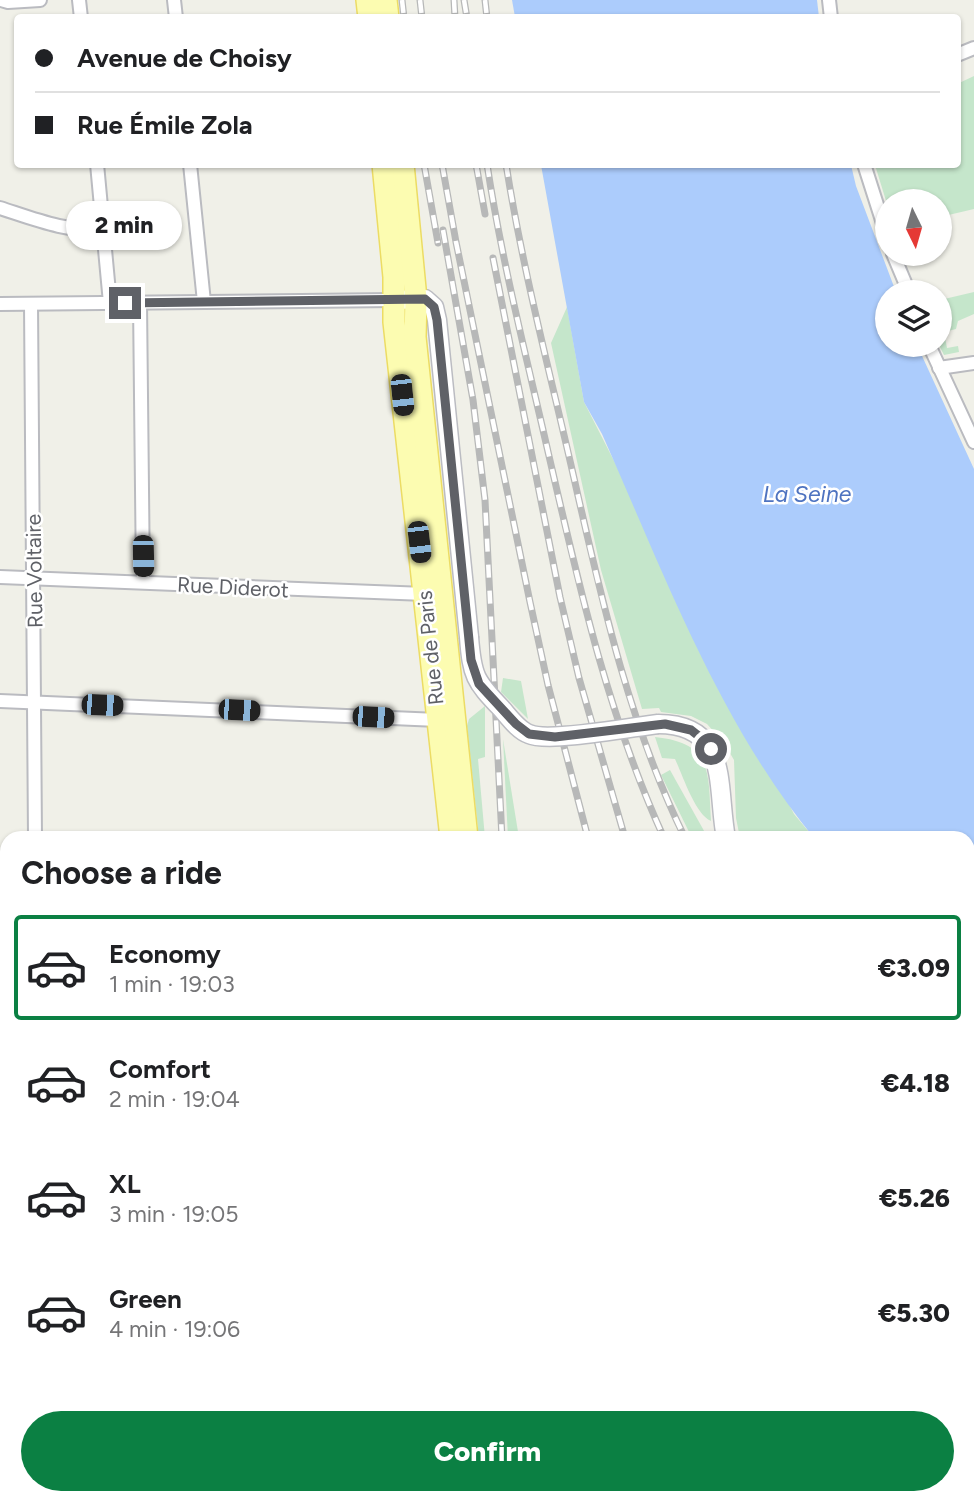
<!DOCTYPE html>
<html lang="en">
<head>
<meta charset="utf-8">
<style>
  body { margin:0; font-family:Figtree,sans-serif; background:#f2f2f2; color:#202124; height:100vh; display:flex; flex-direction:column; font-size:26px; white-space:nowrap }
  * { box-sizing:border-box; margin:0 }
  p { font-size:23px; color:#757577 }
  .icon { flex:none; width:38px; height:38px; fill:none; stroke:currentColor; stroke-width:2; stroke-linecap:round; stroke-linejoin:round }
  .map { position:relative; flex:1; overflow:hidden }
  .sheet { position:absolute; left:0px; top:831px; width:975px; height:674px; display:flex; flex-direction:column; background:#fff; border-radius:21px 21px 0 0; box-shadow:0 2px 5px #0004 }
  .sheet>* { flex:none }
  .top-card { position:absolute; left:14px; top:14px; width:947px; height:154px; border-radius:7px; box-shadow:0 2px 5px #0004; display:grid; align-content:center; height:154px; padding:0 21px; background:#fff }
  .needle { width:46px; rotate:175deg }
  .tools { position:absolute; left:875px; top:189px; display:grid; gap:14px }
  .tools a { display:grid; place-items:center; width:77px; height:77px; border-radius:50%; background:#fff; box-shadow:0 2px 5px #0004; font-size:35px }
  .end { position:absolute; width:32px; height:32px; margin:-16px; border:9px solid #5f6167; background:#fff; box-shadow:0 0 0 4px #fff }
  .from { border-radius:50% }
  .bubble { position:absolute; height:49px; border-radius:24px; background:#fff; box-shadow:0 2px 5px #0004; font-size:23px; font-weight:800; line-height:49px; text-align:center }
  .car { position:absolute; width:21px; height:42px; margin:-21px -10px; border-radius:9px; box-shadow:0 0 5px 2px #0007; background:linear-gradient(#222 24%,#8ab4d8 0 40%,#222 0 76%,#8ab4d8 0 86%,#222 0) }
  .top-card b { display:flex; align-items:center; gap:24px; height:66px; font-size:26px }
  .top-card b+b { border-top:2px solid #e0e0e0 }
  .top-card i { width:18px; height:18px; background:#202124 }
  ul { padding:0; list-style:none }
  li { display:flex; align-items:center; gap:21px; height:105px; margin:0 14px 10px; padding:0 7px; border:4px solid transparent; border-radius:7px }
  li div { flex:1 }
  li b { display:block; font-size:26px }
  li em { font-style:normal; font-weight:800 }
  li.selected { border-color:#0b8043 }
  li>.icon { width:63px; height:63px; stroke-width:1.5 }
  h2 { padding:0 21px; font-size:32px; line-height:84px }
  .primary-button { display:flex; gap:14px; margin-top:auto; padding:14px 21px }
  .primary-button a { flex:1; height:80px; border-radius:42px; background:#0b8043; color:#fff; font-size:28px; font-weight:800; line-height:80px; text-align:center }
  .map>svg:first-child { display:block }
</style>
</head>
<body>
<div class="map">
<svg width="974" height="1504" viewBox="0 0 974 1504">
  <rect width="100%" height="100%" fill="#f0f0e8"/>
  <g fill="#c5e6cb">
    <path d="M974,76V209L940,217V201H887V204L875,165L957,164V84Z"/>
    <path d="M974,292V314L958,321L956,329L944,332L947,348L958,346L959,352L944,355L939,345L940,300Z"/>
    <path d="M567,307L584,402L794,814L814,838H740L736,818L734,760L724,743L707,724L691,716L661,712L659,708L642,709L601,570L551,343Z"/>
    <path d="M503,678L521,681L528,719L501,692Z"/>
    <path d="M485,706V757L478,759L485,838H479L467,726L469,719Z"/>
    <path d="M655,737C713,743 708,772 711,821C695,814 683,776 675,759L662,758Z"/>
    <path d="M503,739L519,838H508Z"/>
    <path d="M670,770L708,838H692L661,775Z"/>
    <path d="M968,1248L974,1254V1309L968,1296Z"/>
  </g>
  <g fill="#acccfc">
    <path d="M512,0H817L819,17H515Z"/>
    <path d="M541,165H851L856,186L896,292H887V345H917L974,469V1019L968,1012V838H814C718,721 663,571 602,434L584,402Z"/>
  </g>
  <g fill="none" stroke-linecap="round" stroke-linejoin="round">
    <defs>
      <g id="street">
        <path d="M1,0L8,2L40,0"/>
        <path d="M79,0L81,18"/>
        <path d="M174,0L176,18"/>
        <path d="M829,0L831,18"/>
        <path d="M957,55L974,48"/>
        <path d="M97,164L110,303"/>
        <path d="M190,164L204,302"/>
        <path d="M864,164L887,236"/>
        <path d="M0,208C34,219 68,233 104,229"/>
        <path d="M893,254L909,292"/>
        <path d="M140,302L143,582"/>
        <path d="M0,304L394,300"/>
        <path d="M31,304L35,838"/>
        <path d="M929,345L974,442"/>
        <path d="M939,368L974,363"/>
        <path d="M0,577L425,594"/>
        <path d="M0,701L438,720"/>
        <path d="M0,877H7"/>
        <path d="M0,1067H7"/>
        <path d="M0,1211H7"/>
        <path d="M0,1358H7"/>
        <path d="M41,1504V1498"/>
      </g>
      <g id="secondary">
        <path d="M394,300L425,299L434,307L437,320L469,637"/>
        <path d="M658,724C731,724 716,788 726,838"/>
        <path d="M968,1184L974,1190"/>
      </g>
      <g id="primary">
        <path d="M367,0L369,18"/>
        <path d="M386,0L388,18"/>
        <path d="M383,164L394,277V322L451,838"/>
        <path d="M403,164L416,299L415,337L467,838"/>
        <path d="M515,1498V1504"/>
        <path d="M532,1498V1504"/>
      </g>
    </defs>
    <use href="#street" stroke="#babbc0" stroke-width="16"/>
    <use href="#secondary" stroke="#bbbcc2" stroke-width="21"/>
    <use href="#primary" stroke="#ecdc64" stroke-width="24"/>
    <use href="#street" stroke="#fff" stroke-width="12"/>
    <use href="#secondary" stroke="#fff" stroke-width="18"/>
    <use href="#primary" stroke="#fcfcb1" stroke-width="21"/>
    <defs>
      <g id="rail">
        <path d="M402,0L404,18"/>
        <path d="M420,0L422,18"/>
        <path d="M454,0L455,18"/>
        <path d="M464,0L467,18"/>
        <path d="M485,0L487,18"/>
        <path d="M424,164L438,243"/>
        <path d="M442,164L456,242L530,602L548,685L588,838"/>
        <path d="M476,164L485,214"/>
        <path d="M487,164C502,263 527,359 549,456C579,586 608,716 664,838"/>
        <path d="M506,164C522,266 548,365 571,465C600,592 627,720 685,838"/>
        <path d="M443,230L473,400L485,500L502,838"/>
        <path d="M493,258L560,597L579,678L625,838"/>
        <path d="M968,1222L974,1227"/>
        <path d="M968,1238L974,1244"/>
        <path d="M556,1498L557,1504"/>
        <path d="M691,1498V1504"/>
        <path d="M726,1498L727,1504"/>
        <path d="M778,1498L780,1504"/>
        <path d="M757,1504V1498"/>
      </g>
    </defs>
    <use href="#rail" stroke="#b7b8b8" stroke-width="7"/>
    <use href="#rail" stroke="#fff" stroke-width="4.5" stroke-dasharray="13" stroke-linecap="butt"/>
    <defs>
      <path id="secondary-bridge" d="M469,637C472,676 475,681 501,708C509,717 518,730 529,734C548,743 632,727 658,724"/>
    </defs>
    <use href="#secondary-bridge" stroke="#bbbcc2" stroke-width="21" stroke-linecap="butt"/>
    <use href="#secondary-bridge" stroke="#fff" stroke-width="18"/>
  </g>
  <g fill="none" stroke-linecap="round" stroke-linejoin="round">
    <path stroke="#5f6167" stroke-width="9" d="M125,303L425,299L434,307L437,320L471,660L479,684L516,724L529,734L555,737L665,724L691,730L705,741L711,749"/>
  </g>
  <g text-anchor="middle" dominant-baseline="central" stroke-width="5" stroke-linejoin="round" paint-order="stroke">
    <g font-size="21" fill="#5f6167" stroke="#fff">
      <text transform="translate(34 571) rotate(-91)">Rue Voltaire</text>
      <text transform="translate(233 587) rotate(3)">Rue Diderot</text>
      <text transform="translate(430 648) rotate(-96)">Rue de Paris</text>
    </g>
    <g font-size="23" font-style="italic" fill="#4e73c0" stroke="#fff">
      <text x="807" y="494">La Seine</text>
    </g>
  </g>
</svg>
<div class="tools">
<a><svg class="needle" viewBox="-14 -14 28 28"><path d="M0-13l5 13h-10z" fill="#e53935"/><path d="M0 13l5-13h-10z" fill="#757577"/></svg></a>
<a><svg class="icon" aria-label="layers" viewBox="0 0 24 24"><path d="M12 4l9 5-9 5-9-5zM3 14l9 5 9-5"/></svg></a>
</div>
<i class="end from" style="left:711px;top:749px"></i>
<i class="end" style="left:125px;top:303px"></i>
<div class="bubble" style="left:66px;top:201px;width:116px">2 min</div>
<i class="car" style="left:402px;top:395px;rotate:174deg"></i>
<i class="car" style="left:419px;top:542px;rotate:173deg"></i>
<i class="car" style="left:143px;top:556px;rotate:179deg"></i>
<i class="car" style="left:102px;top:705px;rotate:92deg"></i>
<i class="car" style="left:239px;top:710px;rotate:93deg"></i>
<i class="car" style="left:373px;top:717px;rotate:93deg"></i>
<div class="top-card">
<b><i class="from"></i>Avenue de Choisy</b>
<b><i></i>Rue Émile Zola</b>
</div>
<section class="sheet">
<h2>Choose a ride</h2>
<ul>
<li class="selected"><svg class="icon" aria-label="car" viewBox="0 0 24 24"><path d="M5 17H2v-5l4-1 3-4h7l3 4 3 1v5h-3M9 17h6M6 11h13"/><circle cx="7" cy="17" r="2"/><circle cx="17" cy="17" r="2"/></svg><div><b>Economy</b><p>1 min · 19:03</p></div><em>€3.09</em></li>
<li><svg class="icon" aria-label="car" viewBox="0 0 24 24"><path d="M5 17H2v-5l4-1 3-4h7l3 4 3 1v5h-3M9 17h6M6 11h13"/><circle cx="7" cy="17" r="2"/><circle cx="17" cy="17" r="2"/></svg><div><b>Comfort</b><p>2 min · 19:04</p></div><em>€4.18</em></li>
<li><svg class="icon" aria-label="car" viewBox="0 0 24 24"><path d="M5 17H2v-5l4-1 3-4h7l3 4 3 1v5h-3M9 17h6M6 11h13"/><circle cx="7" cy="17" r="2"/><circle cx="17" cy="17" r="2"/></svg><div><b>XL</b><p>3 min · 19:05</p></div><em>€5.26</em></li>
<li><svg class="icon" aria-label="car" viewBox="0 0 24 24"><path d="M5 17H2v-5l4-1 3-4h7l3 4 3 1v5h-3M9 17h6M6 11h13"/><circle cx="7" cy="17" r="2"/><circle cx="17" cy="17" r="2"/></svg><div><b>Green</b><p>4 min · 19:06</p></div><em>€5.30</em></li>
</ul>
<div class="primary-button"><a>Confirm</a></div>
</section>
</div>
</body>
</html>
